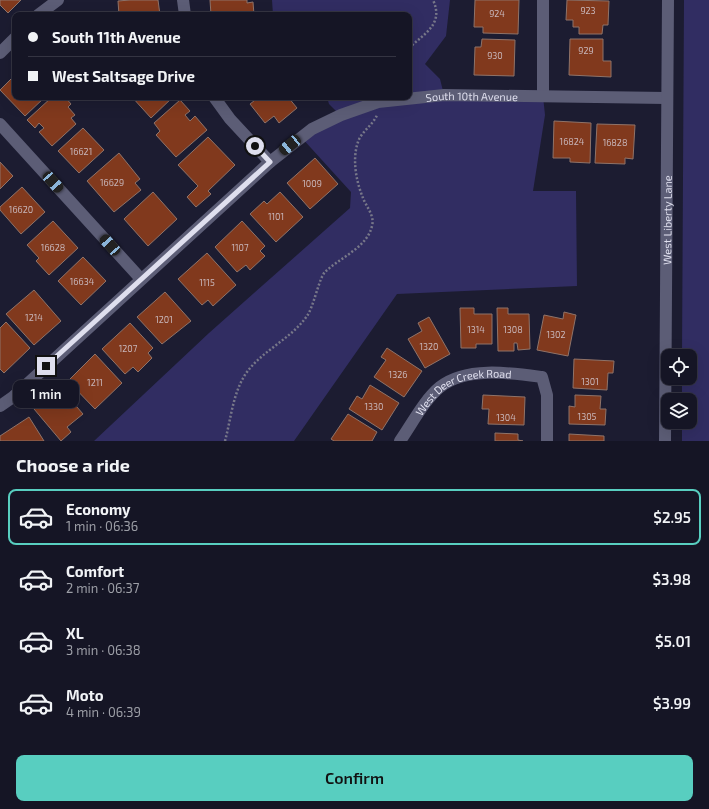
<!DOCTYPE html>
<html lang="en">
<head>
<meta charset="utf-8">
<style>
  body { margin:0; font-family:"Exo 2",sans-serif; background:#222232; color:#f1f3f6; height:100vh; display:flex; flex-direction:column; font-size:15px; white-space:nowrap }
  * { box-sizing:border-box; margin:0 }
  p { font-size:13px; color:#9d9fa7 }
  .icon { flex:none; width:22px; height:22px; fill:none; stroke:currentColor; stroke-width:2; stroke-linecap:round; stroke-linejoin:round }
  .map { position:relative; height:441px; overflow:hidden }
  .details { display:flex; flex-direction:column; background:#151525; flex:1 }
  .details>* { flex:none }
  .banner { position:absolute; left:12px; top:12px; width:400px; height:88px; border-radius:8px; box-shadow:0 4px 16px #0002,0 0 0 1px #343442; display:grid; align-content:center; height:88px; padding:0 16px; background:#151525 }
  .controls { position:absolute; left:661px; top:349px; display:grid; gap:8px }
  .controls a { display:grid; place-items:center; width:36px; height:36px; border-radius:8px; background:#151525; box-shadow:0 4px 16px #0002,0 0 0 1px #343442; font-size:20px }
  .end { position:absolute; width:18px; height:18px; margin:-9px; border:5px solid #dfdfee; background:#111; box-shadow:0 0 0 2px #111 }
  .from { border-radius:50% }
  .bubble { position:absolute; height:28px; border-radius:8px; background:#151525; box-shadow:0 4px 16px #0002,0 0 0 1px #343442; font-size:13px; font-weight:600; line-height:28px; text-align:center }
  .car { position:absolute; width:12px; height:24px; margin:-12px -6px; border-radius:5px; box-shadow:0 0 3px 1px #0007; background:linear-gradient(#222 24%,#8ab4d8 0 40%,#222 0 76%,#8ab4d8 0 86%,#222 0) }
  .banner b { display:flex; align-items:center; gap:14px; height:38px; font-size:15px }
  .banner b+b { border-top:1px solid #343442 }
  .banner i { width:10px; height:10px; background:#f1f3f6 }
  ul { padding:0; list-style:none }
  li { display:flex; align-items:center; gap:12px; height:56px; margin:0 8px 6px; padding:0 8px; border:2px solid transparent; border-radius:8px }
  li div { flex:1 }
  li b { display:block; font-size:15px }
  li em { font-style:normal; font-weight:600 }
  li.active { border-color:#58cec0 }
  li>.icon { width:36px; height:36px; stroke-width:1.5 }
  h2 { padding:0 16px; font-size:18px; line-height:48px }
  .button { display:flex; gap:8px; margin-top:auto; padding:8px 16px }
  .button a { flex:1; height:46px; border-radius:8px; background:#58cec0; color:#111; font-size:16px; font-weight:600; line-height:46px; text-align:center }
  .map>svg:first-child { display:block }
</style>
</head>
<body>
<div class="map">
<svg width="709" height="441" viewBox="0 0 709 441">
  <rect width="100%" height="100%" fill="#1c1c31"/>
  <g fill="#312d62">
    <path d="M272,0H450L446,36L425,64L440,79L444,95L543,96L545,115L533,191H576L577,286L397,294L294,441H94L209,333L350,208L351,192L301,137L340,115L329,104L327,97H409V15H273Z"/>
    <path d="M684,0H709V441H682V422H690V400H682V378H690V356H682Z"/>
  </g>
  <g fill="#81391d" stroke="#8f7369">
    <path d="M0,0H21L8,13L0,5Z"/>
    <path d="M130,0H158L160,15H119L118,1Z"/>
    <path d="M210,0H247V3L253,2L254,15H211Z"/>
    <path d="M475,0H519L518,34L483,33V27H474Z"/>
    <path d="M567,0L609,1L608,25H603L602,34H579V27H573V20H566Z"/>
    <path d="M482,39L515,40L514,76L474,75L475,47H481Z"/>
    <path d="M570,39H603V61H611V77L569,75Z"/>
    <path d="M15,75V97H45L25,116L0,90Z"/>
    <path d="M52,97H65L71,104L68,107L75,115L71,118L76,124L52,146L39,132L44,128L39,123L35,128L27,120Z"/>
    <path d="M132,97H173L151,118Z"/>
    <path d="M259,97H288L297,108L279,123L274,116L265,123L250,104Z"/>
    <path d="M180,100L190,111L185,115L190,121L195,116L207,130L176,157L156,135L160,131L154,123Z"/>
    <path d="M554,121L591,123L590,163L570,162V158H553Z"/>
    <path d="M597,124L635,125L633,159L625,158V164L595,163Z"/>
    <path d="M83,128L104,150L79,173L58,151Z"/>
    <path d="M208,137L235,165L208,191L211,194L196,207L187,197L198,186L178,165Z"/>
    <path d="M119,153L140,179L135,183L141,190L114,212L87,181Z"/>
    <path d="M315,158L338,184L310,209L287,183Z"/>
    <path d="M0,162L13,176L0,189Z"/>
    <path d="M22,187L45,212L21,234L0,210V207Z"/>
    <path d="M153,192L177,219L148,246L124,219Z"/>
    <path d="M280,192L303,217L276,242L250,214L264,201L267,204Z"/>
    <path d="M53,221L78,248L49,275L36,261L39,258L27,245Z"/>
    <path d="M242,221L265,246L260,251L265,256L250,270L246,265L237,272L215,247Z"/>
    <path d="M207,253L236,285L213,306L208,300L202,305L178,279Z"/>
    <path d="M83,257L106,281L81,305L58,281Z"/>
    <path d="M34,290L61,321L34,345L6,314Z"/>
    <path d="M165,292L191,321L162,344L137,317Z"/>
    <path d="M460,308H474V314H492V344H476V348H461Z"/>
    <path d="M497,308H508V314H529L530,349L518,350L517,343H514V351H498Z"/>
    <path d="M564,312L576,315L568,356L537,350L544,315L563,319Z"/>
    <path d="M429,317L450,354L425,368L408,339L422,331L418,323Z"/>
    <path d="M6,322L30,348L4,373L0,369V328Z"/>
    <path d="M130,323L153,348L148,353L152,358L138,372L133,367L125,374L102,349Z"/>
    <path d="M387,348L422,371L404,397L374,377L386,360L381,357Z"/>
    <path d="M95,354L122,383L95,409L68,381Z"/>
    <path d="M574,359L614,361L613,373H608L607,390L573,388Z"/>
    <path d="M370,385L399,403L382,430L349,409L357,396L362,399Z"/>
    <path d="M65,393L83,414L67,427L71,432L61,441L34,409L45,399L51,405Z"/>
    <path d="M483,395L525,397L524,425L488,424L489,409H482Z"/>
    <path d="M575,395L601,396L600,409H606L605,425L569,424V406L575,407Z"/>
    <path d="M348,414L377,432L372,441H334L331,439Z"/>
    <path d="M29,417L44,441H0V436Z"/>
    <path d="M495,433L518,434V440L523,441H495Z"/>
    <path d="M569,434L604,436V441H569Z"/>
  </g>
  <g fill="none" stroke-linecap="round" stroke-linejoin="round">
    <g stroke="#777789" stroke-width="2.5" stroke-dasharray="2 2" stroke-linecap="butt">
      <path d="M409,48C425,33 444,24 433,0"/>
      <path d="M225,441C231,419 233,391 247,372C263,350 291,339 307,316C314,306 319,278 325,272C339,258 367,248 372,226C375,216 366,206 363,198C356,181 352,159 358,142C361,132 373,125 377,115"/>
    </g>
    <g stroke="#5c5d76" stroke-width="12">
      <path d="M183,0L185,15"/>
      <path d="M543,0V96"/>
      <path d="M38,15L58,0"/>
      <path d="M0,53L15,38"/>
      <path d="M214,97L230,119L270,162"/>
      <path d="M0,124L141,279"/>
      <path id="s1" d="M0,406L13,397L270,162L312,129L341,115L378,102L444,95L666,98"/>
      <path id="s2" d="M400,441C412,424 424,400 440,387C466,366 512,373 542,377L547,395V441"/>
    </g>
    <path stroke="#5c5d76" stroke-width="12" id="s3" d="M665,441L668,0"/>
  </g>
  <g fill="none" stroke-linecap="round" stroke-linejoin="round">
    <path stroke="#dfdfee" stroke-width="5" d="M46,366L270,162L255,146"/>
  </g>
  <g text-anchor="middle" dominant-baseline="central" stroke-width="4" stroke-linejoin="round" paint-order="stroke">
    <g font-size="9" fill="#c8b6ba">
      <text x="588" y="10">923</text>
      <text x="497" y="13">924</text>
      <text x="586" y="50">929</text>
      <text x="495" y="55">930</text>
      <text x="572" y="141">16824</text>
      <text x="615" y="142">16828</text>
      <text x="81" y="151">16621</text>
      <text x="112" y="182">16629</text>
      <text x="312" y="183">1009</text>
      <text x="21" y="209">16620</text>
      <text x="276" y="216">1101</text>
      <text x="53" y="247">16628</text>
      <text x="240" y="247">1107</text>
      <text x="82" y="281">16634</text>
      <text x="207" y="282">1115</text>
      <text x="34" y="317">1214</text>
      <text x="164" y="319">1201</text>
      <text x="476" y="329">1314</text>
      <text x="513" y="329">1308</text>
      <text x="556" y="334">1302</text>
      <text x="429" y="346">1320</text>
      <text x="128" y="348">1207</text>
      <text x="398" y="374">1326</text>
      <text x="590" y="381">1301</text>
      <text x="95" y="382">1211</text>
      <text x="374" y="406">1330</text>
      <text x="587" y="416">1305</text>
      <text x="506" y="417">1304</text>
    </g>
    <g font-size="11" fill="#dfdfee" stroke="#1c1c31">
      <text stroke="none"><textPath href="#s1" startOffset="583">South 10th Avenue</textPath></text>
      <text stroke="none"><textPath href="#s3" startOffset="221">West Liberty Lane</textPath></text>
      <text stroke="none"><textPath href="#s2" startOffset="87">West Deer Creek Road</textPath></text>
    </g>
  </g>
</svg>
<div class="controls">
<a><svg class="icon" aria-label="locate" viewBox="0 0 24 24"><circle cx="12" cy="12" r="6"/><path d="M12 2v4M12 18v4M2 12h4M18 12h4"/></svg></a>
<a><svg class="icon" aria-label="layers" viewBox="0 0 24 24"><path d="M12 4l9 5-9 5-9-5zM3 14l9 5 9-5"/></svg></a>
</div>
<i class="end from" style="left:255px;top:146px"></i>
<i class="end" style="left:46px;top:366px"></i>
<div class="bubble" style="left:13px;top:380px;width:66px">1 min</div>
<i class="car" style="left:290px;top:145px;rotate:231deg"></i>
<i class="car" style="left:53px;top:182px;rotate:138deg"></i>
<i class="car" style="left:110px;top:245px;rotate:318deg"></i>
<div class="banner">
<b><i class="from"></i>South 11th Avenue</b>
<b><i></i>West Saltsage Drive</b>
</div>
</div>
<section class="details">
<h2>Choose a ride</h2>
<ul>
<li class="active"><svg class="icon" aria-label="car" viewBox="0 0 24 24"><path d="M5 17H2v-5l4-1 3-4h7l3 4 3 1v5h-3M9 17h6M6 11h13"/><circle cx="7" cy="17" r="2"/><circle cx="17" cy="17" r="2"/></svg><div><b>Economy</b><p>1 min · 06:36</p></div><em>$2.95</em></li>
<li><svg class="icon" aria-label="car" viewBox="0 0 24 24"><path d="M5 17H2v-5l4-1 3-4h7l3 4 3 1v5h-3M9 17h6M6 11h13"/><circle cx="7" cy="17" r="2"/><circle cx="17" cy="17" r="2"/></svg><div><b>Comfort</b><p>2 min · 06:37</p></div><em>$3.98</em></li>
<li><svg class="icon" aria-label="car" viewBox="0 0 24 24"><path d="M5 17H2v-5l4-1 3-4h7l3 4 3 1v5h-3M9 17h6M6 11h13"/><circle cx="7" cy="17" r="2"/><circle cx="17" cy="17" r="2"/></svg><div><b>XL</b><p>3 min · 06:38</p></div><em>$5.01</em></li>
<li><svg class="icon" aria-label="car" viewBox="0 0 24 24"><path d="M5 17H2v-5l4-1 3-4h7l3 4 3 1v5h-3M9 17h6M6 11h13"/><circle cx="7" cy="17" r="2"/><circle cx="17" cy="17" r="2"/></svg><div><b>Moto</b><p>4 min · 06:39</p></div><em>$3.99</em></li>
</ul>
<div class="button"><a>Confirm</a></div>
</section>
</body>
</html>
